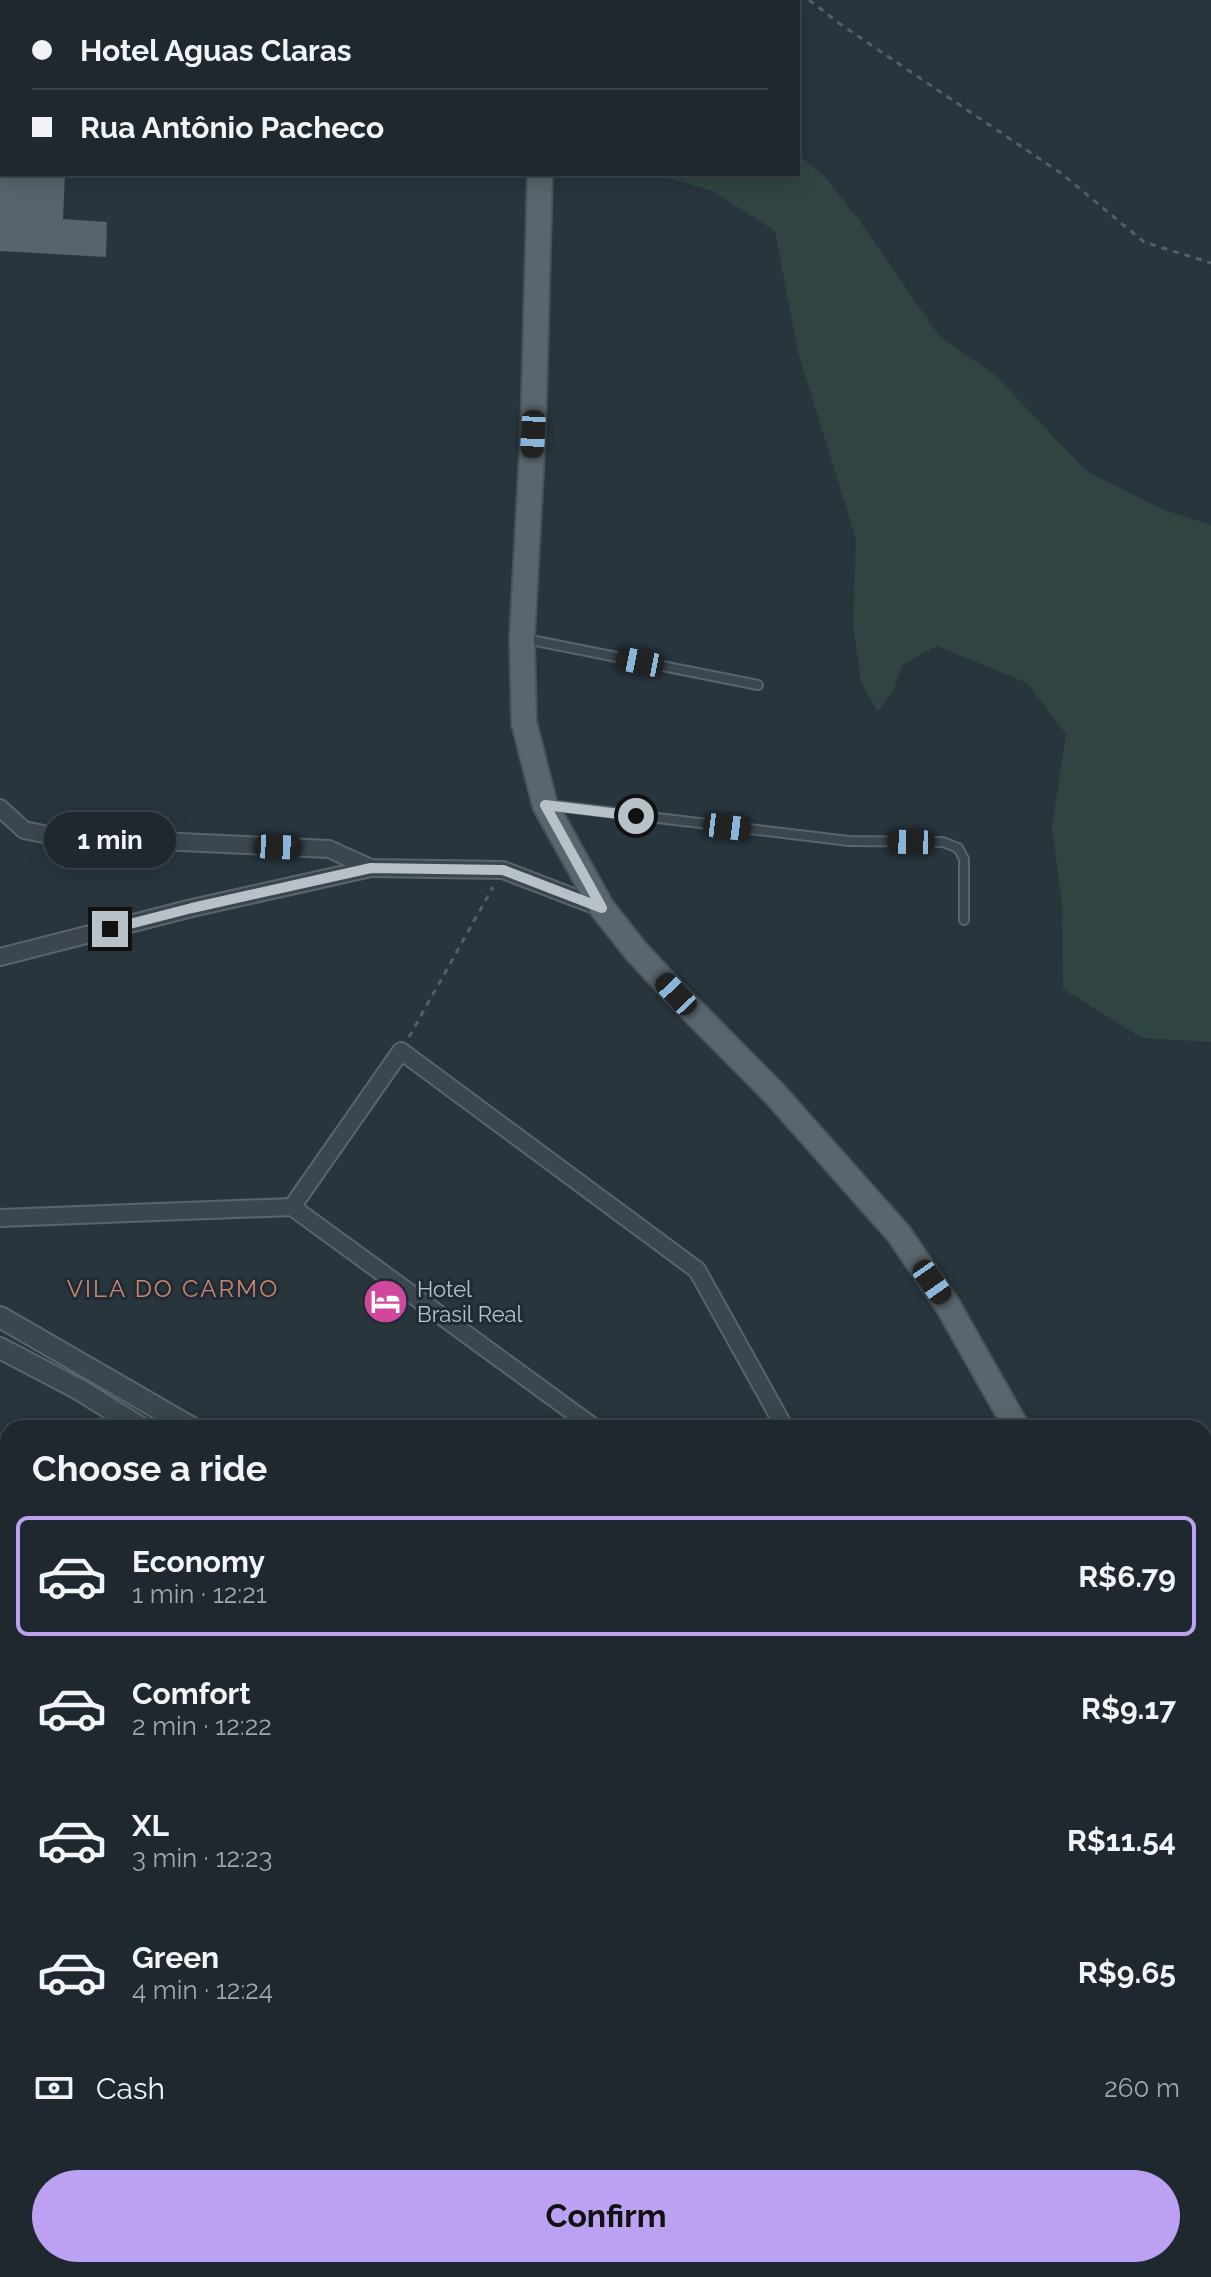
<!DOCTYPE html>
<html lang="en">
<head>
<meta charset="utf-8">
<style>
  body { margin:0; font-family:Raleway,sans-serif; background:#263036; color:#f1f3f6; height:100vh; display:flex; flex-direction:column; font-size:30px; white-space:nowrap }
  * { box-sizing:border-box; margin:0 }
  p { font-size:26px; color:#a1a6aa }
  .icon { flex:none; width:44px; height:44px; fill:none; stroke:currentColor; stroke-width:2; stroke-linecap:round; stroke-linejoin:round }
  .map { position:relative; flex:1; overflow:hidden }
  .side { position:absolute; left:0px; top:1420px; width:1212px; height:858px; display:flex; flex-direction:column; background:#1e282e; border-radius:24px 24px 0 0; box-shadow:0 4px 20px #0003,0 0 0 2px #3c444a }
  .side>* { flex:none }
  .banner { position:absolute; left:0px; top:0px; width:800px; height:176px; box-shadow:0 4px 20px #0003,0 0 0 2px #3c444a; display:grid; align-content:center; height:176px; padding:0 32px; background:#1e282e }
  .end { position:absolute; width:36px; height:36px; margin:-18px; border:10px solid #b8c1c8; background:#111; box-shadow:0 0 0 4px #111 }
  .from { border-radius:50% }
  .bubble { position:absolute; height:56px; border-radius:28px; background:#1e282e; box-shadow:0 4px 20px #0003,0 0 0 2px #3c444a; font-size:26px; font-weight:700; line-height:56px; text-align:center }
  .car { position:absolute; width:24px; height:48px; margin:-24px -12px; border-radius:10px; box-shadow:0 0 6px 2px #0007; background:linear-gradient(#222 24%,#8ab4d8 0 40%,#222 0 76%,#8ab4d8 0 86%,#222 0) }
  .banner b { display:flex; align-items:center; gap:28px; height:76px; font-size:30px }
  .banner b+b { border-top:2px solid #3c444a }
  .banner i { width:20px; height:20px; background:#f1f3f6 }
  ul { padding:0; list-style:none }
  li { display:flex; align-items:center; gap:24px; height:120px; margin:0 16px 12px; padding:0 16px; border:4px solid transparent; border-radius:12px }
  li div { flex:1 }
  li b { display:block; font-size:30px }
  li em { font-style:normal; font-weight:700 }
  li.current { border-color:#bca0f2 }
  li>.icon { width:72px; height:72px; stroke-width:1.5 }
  h2 { padding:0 32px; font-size:36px; line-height:96px }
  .pay { display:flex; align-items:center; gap:20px; height:88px; padding:0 32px; font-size:30px }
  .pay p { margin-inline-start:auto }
  .primary-button { display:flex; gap:16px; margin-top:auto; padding:16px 32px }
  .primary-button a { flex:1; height:92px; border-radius:48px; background:#bca0f2; color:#111; font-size:32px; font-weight:700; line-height:92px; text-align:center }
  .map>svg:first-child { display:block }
</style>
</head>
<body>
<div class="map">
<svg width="1211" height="2277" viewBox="0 0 1211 2277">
  <rect width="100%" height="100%" fill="#28353d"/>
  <g fill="#304541">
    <path d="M798,154L824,176L857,217L939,336L996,376L1086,471L1161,509L1211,525V1042L1142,1038L1063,989L1062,904L1052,827L1066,734L1027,683L937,646L902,665L894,689L878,711L861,683L853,624L856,539L798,352L775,231L713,191L672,179L663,174H798Z"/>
    <path d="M1204,1976H1206L1205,1988L1211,1989V2039L1204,2027Z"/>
    <path d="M1211,2211V2277H1116L1120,2270H1204V2214Z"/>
  </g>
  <path fill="#405664" d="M8,1796V1882L0,1896V1842L6,1826Z"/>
  <path fill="#56646d" d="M0,174H65L63,219L107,222L106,257L0,251Z"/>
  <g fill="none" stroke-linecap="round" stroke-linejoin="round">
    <defs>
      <g id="service">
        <path d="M526,639L758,685"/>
        <path d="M549,805L849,841L943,842L958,848L964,859V920"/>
        <path d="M1204,1654L1211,1661"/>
        <path d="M1204,2161L1211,2158"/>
      </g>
      <g id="pedestrian">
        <path d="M0,1519L8,1524"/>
        <path d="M963,2270L965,2277"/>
      </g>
      <g id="minor">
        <path d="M464,0L466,2"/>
        <path d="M0,808L24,830L53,836L329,849L371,868L503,870L602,908"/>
        <path d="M0,957L192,908L371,868"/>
        <path d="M292,1207L401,1051L697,1270L785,1428"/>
        <path d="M292,1207L595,1428"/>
        <path d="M0,1218L292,1207"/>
      </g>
      <g id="tertiary">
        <path d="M0,1317L192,1428"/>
        <path d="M0,1348L80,1390L141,1428"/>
      </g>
      <g id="primary">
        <path d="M547,2V0"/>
        <path d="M540,174L533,434L522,638L524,723L545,805L602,908L636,951L676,994L775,1094L899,1234L948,1306L1017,1428"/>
        <path d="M1015,2270L1016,2277"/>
        <path d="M1064,2277L1065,2270"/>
      </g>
    </defs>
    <use href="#service" stroke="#59646b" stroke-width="12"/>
    <use href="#pedestrian" stroke="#59646b" stroke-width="16"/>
    <use href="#minor" stroke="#59646b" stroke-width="20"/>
    <use href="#tertiary" stroke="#59646b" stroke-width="24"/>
    <use href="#primary" stroke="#48525a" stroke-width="28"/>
    <g stroke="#4f6160" stroke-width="3" stroke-dasharray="6 6" stroke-linecap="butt">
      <path d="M809,0L840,24L1062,174L1144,242L1211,263"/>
      <path d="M409,1037L493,887"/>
    </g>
    <use href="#service" stroke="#3b464e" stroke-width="8"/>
    <use href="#pedestrian" stroke="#3b464e" stroke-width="12"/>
    <use href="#minor" stroke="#3b464e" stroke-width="16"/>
    <use href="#tertiary" stroke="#3b464e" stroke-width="20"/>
    <use href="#primary" stroke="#5a666d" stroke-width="24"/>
  </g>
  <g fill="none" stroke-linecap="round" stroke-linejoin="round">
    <path stroke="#b8c1c8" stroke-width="10" d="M110,929L192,908L371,868L503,870L602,908L545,805L636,816"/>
  </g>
  <defs>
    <symbol id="hotel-disc" viewBox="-11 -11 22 22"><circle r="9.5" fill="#d1479c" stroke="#202b33"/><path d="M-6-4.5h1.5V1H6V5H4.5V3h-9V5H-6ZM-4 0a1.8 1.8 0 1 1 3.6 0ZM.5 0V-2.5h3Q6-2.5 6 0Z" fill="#fff"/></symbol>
  </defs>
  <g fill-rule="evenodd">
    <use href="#hotel-disc" x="360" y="1276" width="51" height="51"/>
  </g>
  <g text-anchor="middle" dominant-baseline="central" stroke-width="6" stroke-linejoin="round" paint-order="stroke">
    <g font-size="22" fill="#b8c1c8" stroke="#202b33" text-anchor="start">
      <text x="417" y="1289">Hotel<tspan x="417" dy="25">Brasil Real</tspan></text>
    </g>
    <g font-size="24" letter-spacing="2" fill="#cb8670" stroke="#202b33">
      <text x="173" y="1288">VILA DO CARMO</text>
    </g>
  </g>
</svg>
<i class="end from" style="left:636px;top:816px"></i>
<i class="end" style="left:110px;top:929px"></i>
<div class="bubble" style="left:44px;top:812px;width:132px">1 min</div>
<i class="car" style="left:533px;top:434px;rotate:183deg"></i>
<i class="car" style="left:640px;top:662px;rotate:281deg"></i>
<i class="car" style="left:727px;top:827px;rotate:97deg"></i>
<i class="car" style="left:911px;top:842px;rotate:271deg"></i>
<i class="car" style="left:278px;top:847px;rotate:92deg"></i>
<i class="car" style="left:676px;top:994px;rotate:317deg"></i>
<i class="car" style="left:932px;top:1282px;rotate:145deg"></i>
<div class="banner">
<b><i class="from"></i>Hotel Aguas Claras</b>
<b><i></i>Rua Antônio Pacheco</b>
</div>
<section class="side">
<h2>Choose a ride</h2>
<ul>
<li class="current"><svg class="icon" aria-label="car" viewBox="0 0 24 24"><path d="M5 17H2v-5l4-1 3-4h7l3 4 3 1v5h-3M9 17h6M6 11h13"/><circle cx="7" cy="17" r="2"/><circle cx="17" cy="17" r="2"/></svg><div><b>Economy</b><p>1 min · 12:21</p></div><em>R$6.79</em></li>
<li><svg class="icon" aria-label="car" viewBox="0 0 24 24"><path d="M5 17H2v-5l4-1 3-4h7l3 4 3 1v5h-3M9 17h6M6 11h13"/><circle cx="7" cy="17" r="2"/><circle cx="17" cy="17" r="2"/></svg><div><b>Comfort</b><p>2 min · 12:22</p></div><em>R$9.17</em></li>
<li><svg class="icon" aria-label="car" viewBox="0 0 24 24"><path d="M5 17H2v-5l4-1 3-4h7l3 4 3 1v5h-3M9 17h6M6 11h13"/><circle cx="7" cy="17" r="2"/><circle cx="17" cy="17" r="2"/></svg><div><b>XL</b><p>3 min · 12:23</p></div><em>R$11.54</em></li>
<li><svg class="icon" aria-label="car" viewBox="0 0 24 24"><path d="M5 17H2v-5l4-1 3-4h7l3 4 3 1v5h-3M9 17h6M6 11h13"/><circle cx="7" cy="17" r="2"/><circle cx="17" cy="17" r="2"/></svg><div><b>Green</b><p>4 min · 12:24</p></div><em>R$9.65</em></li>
</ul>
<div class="pay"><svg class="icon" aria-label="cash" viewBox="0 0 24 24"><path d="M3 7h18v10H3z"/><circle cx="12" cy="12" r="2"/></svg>Cash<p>260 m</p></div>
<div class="primary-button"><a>Confirm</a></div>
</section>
</div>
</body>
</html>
